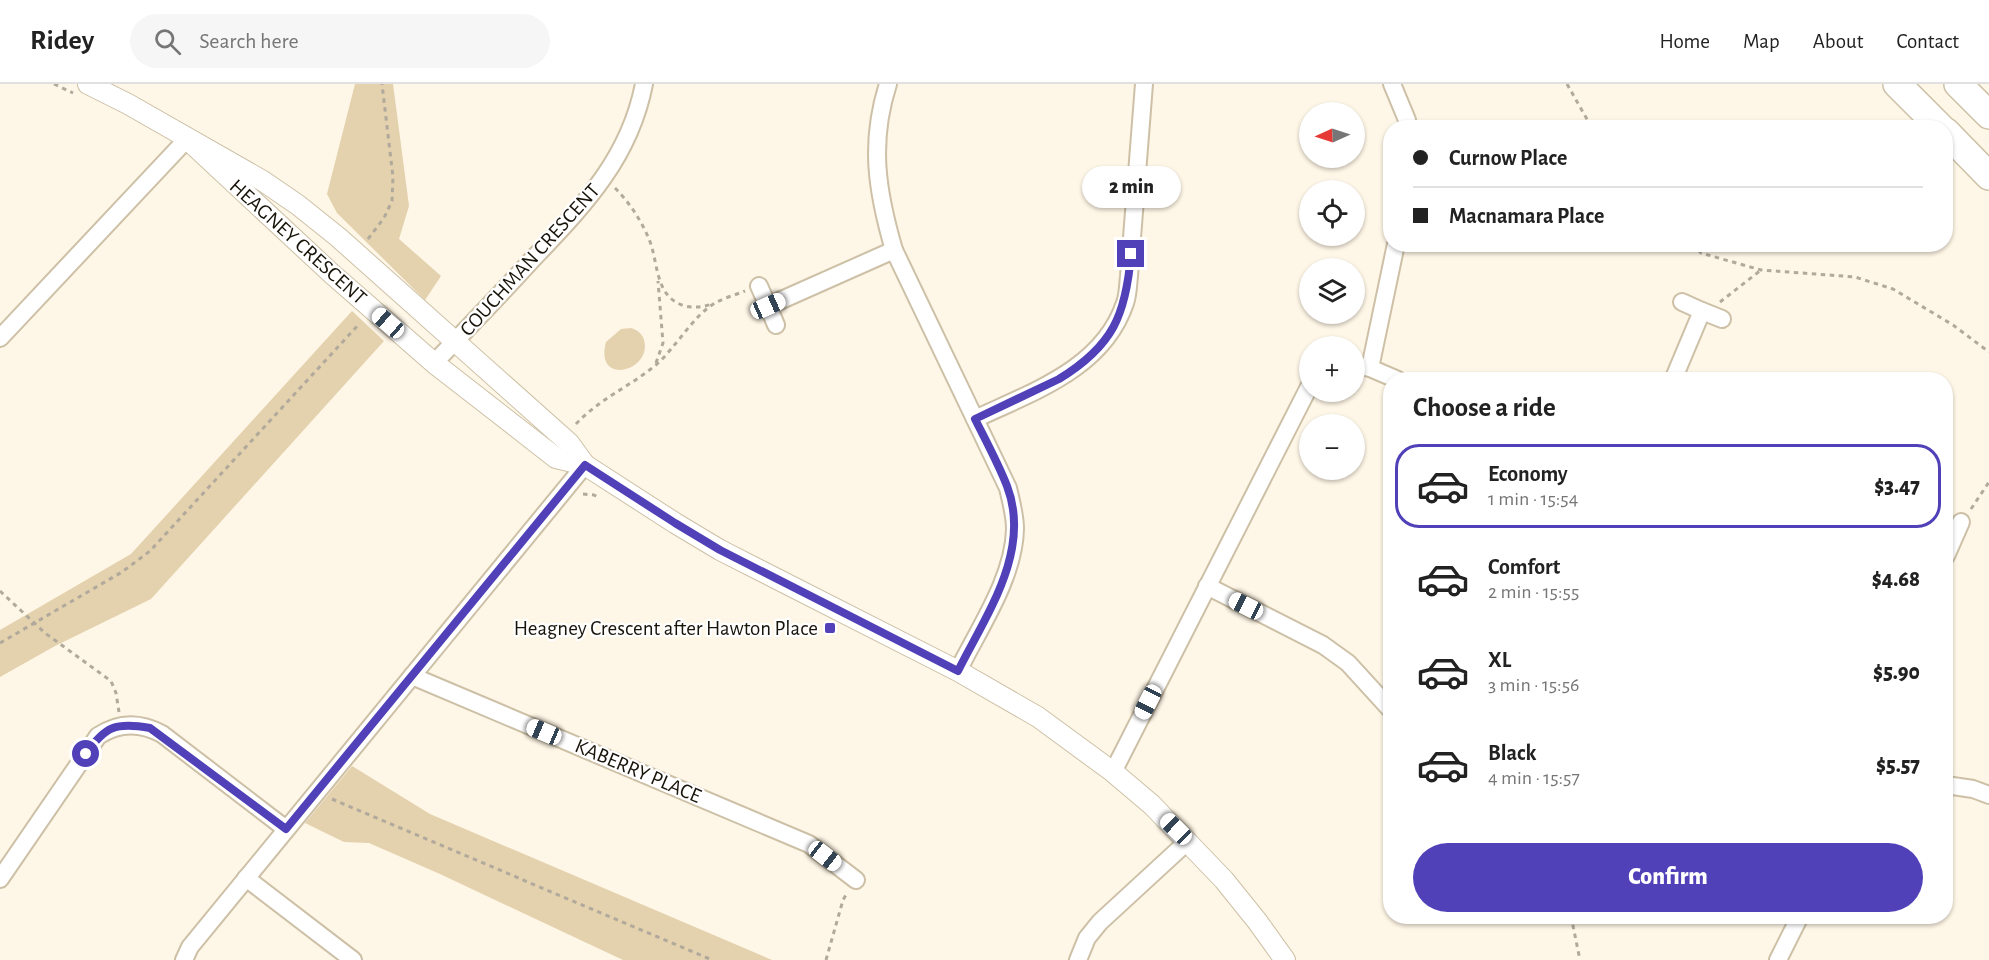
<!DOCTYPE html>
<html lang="en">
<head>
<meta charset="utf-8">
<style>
  body { margin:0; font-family:"Alegreya Sans",sans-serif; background:#f6f6f6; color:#222; height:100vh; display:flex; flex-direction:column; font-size:22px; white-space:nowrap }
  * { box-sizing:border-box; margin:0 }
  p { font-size:20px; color:#767676 }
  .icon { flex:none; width:33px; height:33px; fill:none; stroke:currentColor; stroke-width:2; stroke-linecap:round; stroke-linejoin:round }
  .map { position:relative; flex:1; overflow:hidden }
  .sheet { position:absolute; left:1383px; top:288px; width:570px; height:552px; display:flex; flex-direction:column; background:#fff; border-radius:24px; box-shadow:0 2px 4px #0004 }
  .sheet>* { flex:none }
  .top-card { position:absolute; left:1383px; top:36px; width:570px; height:132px; border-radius:24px; box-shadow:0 2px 4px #0004; display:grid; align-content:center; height:132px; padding:0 30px; background:#fff }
  .needle { width:39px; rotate:267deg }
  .fabs { position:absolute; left:1299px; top:18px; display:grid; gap:12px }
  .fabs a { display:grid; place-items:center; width:66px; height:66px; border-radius:50%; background:#fff; box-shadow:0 2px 4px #0004; font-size:30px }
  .end { position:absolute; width:27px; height:27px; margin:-14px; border:8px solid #5141b9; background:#fff; box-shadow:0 0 0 3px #fff }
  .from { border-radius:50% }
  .bubble { position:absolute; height:42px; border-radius:21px; background:#fff; box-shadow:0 2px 4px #0004; font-size:20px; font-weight:800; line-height:42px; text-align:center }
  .car { position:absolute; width:18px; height:36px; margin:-18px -9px; border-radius:8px; box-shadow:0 0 4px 2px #0007; background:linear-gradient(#fff 24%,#345 0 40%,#fff 0 76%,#345 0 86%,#fff 0) }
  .top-card b { display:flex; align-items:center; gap:21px; height:57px; font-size:22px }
  .top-card b+b { border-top:2px solid #e0e0e0 }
  .top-card i { width:15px; height:15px; background:#222 }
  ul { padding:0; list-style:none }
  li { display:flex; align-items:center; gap:18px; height:84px; margin:0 12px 9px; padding:0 18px; border:3px solid transparent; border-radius:24px }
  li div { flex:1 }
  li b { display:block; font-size:22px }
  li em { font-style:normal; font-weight:800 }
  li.selected { border-color:#5141b9 }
  li>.icon { width:54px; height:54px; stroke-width:1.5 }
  h2 { padding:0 30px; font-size:27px; line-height:72px }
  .primary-button { display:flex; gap:12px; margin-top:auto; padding:12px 30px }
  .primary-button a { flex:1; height:69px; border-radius:36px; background:#5141b9; color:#fff; font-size:24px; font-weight:800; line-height:69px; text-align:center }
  header { display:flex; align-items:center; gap:36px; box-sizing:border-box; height:84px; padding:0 30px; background:#fff; border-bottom:2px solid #e0e0e0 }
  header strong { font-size:28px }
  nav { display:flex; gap:33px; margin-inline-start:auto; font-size:21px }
  .search { width:420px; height:54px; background:#f6f6f6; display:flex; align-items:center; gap:15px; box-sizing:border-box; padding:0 21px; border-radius:33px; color:#767676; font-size:22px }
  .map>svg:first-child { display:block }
</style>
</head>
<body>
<header>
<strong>Ridey</strong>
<div class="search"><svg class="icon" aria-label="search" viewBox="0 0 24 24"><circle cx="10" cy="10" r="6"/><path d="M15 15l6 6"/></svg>Search here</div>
<nav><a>Home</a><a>Map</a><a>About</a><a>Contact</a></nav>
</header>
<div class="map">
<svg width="1989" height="876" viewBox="0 0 1989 876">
  <rect width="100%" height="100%" fill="#fef6e6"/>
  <g fill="#e4d1ad">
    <path d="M355,0H393L409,122L399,155L441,192L425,216L337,129L327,110Z"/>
    <path d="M352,227L384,257L151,515L55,562L0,593V546L131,470Z"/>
    <path d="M631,244C637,246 642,249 644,256C653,287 594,303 606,258L621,245Z"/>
    <path d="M352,682L430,730L772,876H623L440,790L369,759L344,758L305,739Z"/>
  </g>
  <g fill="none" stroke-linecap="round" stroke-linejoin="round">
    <defs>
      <g id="minor">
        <path d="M888,0C869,59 877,108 894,166L1008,404C1011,417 1015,431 1015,445C1014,494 979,544 958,587"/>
        <path d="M1392,0L1407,36L1408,44"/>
        <path d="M759,202L768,222L894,166"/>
        <path d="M768,222L776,241"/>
        <path d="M1702,227L1722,235"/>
        <path d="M0,254L187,55"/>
        <path d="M434,279C466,246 498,213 529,179C581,124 629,77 644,0"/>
        <path d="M1354,281L1370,284L1398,296"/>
        <path d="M1370,284L1396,160"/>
        <path d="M1673,296L1702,227L1682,218"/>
        <path d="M975,335C1032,308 1103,285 1125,219C1128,211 1128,201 1129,192L1144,0"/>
        <path d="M1946,472L1961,438"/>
        <path d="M1207,502L1323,561L1348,579L1390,625"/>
        <path d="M412,592L809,760L856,796"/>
        <path d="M1113,688L1310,301"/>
        <path d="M1946,701L1973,705L1989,711"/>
        <path d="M246,794L353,876"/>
        <path d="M0,795L98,652C119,638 140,638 162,650L286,745"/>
        <path d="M184,876L190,863L585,381"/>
        <path d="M1078,876L1087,854L1100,838L1188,757"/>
        <path d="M1778,876L1800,832"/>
      </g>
      <g id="tertiary">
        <path d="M88,0L128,20L263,97L298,121L338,153L569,359L585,381"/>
        <path d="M187,55L332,190L434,279L556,374L585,381L675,439L720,466L958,587L1038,633L1113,688L1152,721L1224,796L1257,837L1285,876"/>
      </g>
      <g id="trunk">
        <path d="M1897,0L1941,44"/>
        <path d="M1958,0L1989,31"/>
        <path d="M1946,48L1989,92"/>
      </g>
    </defs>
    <use href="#minor" stroke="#cdc0a6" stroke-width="20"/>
    <use href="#tertiary" stroke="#cdc0a6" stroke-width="22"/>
    <use href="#trunk" stroke="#cdc0a6" stroke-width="30"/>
    <g stroke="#b1aa9c" stroke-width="3" stroke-dasharray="4.5 4.5" stroke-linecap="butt">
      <path d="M54,0L73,9"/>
      <path d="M1567,0L1592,44"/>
      <path d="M615,104C629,118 641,136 649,155C659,179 654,213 685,222C694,224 703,223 712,220"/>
      <path d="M368,155L384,134L392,117L393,93L382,0"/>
      <path d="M1692,160L1701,169L1761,186L1855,193L1893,205L1953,241L1989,268"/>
      <path d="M1720,218L1761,186"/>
      <path d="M656,279L663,259L658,197"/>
      <path d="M576,340C599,315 631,302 657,280C676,263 694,231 715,219C724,214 735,211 745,207"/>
      <path d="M583,410L594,411L600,414"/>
      <path d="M1971,425L1989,398"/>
      <path d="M0,507L45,549L111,597L116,609L119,628"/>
      <path d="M0,559L122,488L150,467L360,239"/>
      <path d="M332,715L712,876"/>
      <path d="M1571,832L1580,876"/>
      <path d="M826,876L843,816L847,809"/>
    </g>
    <use href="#minor" stroke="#fff" stroke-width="16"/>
    <use href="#tertiary" stroke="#fff" stroke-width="20"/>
    <use href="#trunk" stroke="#fff" stroke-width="27"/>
  </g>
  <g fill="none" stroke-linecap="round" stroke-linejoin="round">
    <path stroke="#5141b9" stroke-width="8" d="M86,670C105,642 116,638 150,644L286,745L585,381L675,439L720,466L958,587C986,531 1032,467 1007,402C998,379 986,357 975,335L1059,295C1113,262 1126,231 1131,170"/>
  </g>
  <rect fill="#5141b9" stroke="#fff" stroke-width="2" x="824" y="538" width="12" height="12" rx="3"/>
  <g text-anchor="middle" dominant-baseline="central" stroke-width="4.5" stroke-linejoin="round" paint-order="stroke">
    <g font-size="21" fill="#19140a" stroke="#fff">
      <text transform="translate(298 158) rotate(42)">HEAGNEY CRESCENT</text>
      <text transform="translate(530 176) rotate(-48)">COUCHMAN CRESCENT</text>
      <text transform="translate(638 687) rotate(23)">KABERRY PLACE</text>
    </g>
    <g font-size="21" fill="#19140a" stroke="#fff" text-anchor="end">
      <text x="818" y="544">Heagney Crescent after Hawton Place</text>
    </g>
  </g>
</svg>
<div class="fabs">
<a><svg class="needle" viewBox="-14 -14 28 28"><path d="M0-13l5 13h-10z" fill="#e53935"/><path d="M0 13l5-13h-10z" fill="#767676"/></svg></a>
<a><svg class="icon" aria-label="locate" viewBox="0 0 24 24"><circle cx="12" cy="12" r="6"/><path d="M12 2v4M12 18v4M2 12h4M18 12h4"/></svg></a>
<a><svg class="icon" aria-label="layers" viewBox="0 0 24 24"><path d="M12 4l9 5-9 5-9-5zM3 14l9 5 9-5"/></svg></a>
<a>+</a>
<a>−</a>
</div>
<i class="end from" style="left:86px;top:670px"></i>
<i class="end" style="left:1131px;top:170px"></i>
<div class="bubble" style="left:1082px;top:82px;width:99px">2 min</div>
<i class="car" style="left:768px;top:222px;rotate:66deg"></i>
<i class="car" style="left:388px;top:239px;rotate:311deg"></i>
<i class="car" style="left:1246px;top:522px;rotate:297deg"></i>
<i class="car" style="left:1148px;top:618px;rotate:207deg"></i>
<i class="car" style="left:544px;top:648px;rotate:293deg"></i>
<i class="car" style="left:1176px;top:745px;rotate:314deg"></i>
<i class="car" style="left:825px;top:772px;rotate:128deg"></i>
<div class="top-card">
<b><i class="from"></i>Curnow Place</b>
<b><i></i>Macnamara Place</b>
</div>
<section class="sheet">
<h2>Choose a ride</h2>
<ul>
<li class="selected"><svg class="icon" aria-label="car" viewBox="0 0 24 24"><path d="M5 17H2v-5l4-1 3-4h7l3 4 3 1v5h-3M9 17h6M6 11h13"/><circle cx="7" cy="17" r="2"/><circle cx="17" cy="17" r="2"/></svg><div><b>Economy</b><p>1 min · 15:54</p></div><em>$3.47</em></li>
<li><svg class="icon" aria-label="car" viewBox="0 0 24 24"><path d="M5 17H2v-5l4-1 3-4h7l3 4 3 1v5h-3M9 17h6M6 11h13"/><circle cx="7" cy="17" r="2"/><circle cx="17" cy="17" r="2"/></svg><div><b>Comfort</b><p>2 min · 15:55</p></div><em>$4.68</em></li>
<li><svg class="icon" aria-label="car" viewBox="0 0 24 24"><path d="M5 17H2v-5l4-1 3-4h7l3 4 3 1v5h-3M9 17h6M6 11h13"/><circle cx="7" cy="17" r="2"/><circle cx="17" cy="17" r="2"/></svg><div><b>XL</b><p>3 min · 15:56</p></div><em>$5.90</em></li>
<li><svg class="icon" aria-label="car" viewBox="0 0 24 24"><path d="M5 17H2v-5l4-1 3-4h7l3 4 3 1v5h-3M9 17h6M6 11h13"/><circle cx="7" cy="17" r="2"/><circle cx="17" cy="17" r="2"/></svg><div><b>Black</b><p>4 min · 15:57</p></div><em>$5.57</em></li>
</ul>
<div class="primary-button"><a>Confirm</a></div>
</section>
</div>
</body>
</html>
